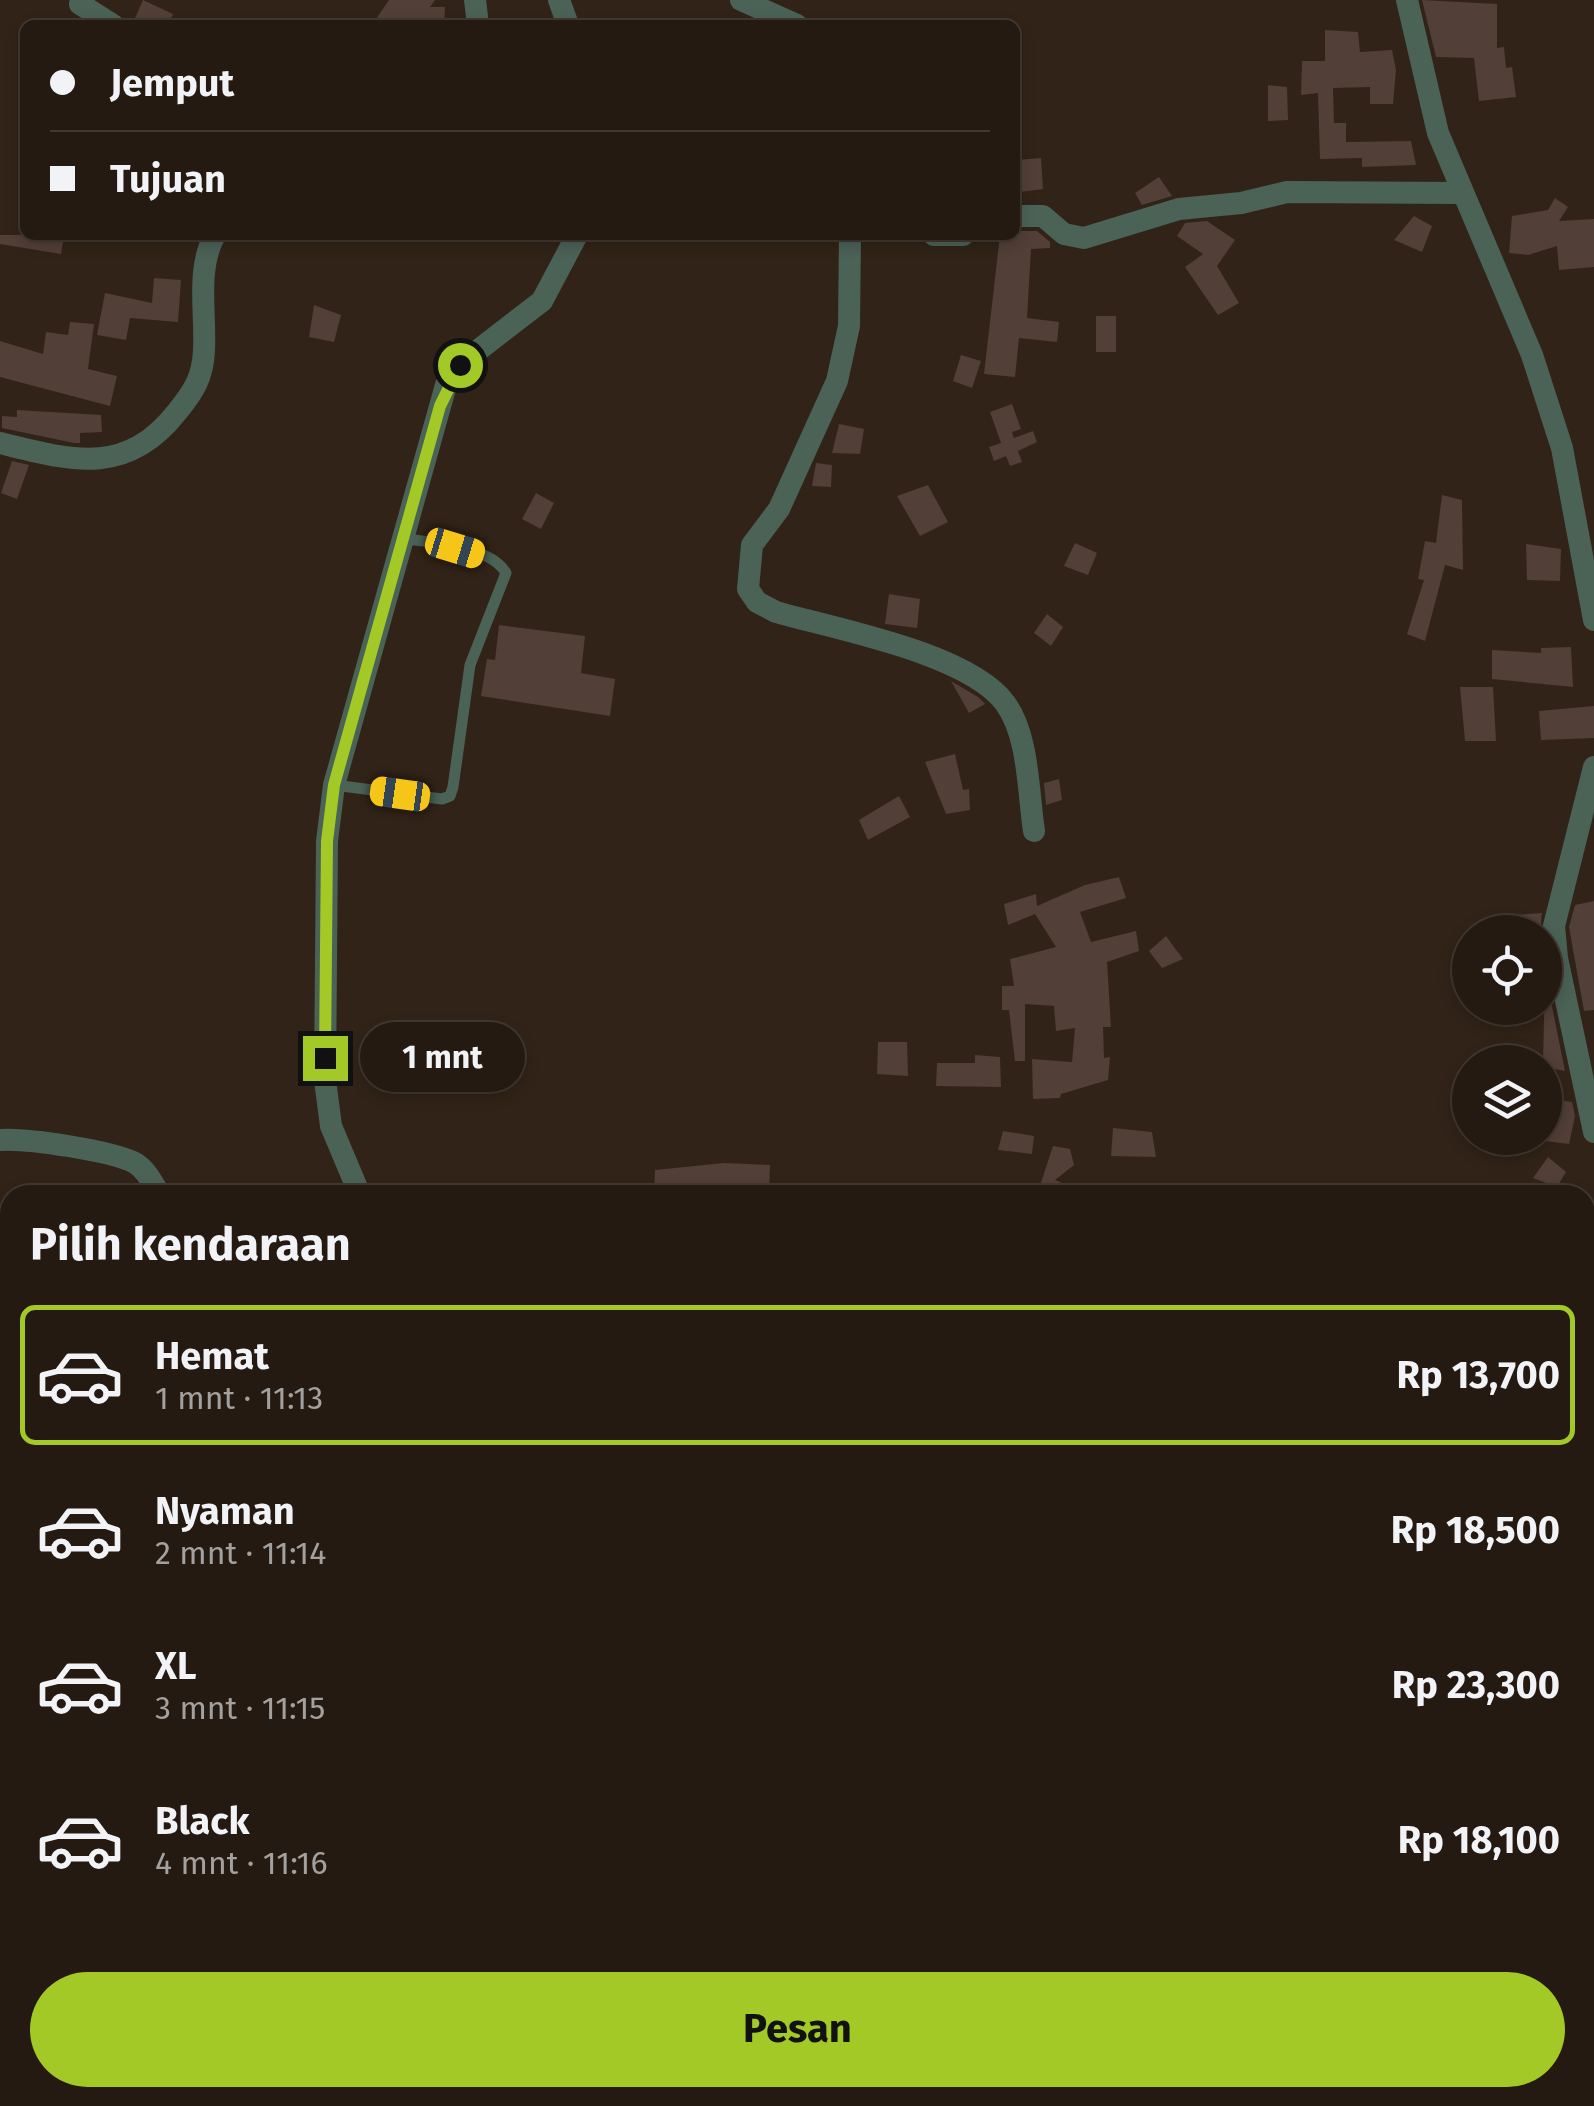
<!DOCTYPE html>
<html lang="id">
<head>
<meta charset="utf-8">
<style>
  body { margin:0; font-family:"Fira Sans",sans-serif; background:#2d231a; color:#f1f3f6; height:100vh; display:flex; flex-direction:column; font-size:38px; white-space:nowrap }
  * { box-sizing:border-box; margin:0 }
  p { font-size:32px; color:#a3a19f }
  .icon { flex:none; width:55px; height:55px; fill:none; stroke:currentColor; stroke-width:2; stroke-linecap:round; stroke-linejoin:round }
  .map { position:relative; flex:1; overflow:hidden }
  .drawer { position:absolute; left:0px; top:1185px; width:1595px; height:922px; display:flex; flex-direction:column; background:#251a11; border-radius:30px 30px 0 0; box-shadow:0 5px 15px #0003,0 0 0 2px #423831 }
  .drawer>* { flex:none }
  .top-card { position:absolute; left:20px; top:20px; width:1000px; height:220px; border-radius:15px; box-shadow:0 5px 15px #0003,0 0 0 2px #423831; display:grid; align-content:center; height:220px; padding:0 30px; background:#251a11 }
  .buttons { position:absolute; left:1452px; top:915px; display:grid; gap:20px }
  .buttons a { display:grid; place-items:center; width:110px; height:110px; border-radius:50%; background:#251a11; box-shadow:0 5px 15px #0003,0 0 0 2px #423831; font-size:50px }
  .end { position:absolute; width:45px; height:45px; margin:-22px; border:12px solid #a3c926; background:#111; box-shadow:0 0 0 5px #111 }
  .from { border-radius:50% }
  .bubble { position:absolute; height:70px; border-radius:35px; background:#251a11; box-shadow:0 5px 15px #0003,0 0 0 2px #423831; font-size:32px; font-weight:700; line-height:70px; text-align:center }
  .car { position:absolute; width:30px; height:60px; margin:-30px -15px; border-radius:12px; box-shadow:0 0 8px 2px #0007; background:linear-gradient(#f5c518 24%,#345 0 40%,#f5c518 0 76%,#345 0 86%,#f5c518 0) }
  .top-card b { display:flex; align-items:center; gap:35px; height:95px; font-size:38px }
  .top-card b+b { border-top:2px solid #423831 }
  .top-card i { width:25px; height:25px; background:#f1f3f6 }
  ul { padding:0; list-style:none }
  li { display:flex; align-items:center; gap:30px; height:140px; margin:0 20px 15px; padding:0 10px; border:5px solid transparent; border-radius:15px }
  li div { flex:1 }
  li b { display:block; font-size:38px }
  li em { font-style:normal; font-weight:700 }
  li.active { border-color:#a3c926 }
  li>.icon { width:90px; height:90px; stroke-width:1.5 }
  h2 { padding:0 30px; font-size:45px; line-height:120px }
  .button { display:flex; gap:20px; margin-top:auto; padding:20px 30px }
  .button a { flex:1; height:115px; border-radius:60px; background:#a3c926; color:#111; font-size:40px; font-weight:700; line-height:115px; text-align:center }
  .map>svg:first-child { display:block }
</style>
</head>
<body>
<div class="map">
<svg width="1594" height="2106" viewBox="0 0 1594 2106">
  <rect width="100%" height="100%" fill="#312317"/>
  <g fill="#523f37">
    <path d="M143,0L173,14L168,25H132Z"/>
    <path d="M389,0H435L430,7H445L444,25H372Z"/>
    <path d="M1422,0L1497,4V48L1504,47L1506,68L1512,67L1516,97L1479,101L1474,58L1436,57Z"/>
    <path d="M1325,30L1358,32L1360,52L1392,50L1396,70L1393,104H1370V87L1333,88L1334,123H1346V142L1411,141L1416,165L1362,167V158L1320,159L1318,93L1301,95L1302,61H1325Z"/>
    <path d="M1268,85L1287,87L1288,120L1268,121Z"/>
    <path d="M1041,158L1043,189L1020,192L1016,160Z"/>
    <path d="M1159,177L1172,196L1142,205L1135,193Z"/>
    <path d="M1555,198L1568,207L1559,221L1594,219V267L1559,270L1557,246L1528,255L1509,253L1512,216L1548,210Z"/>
    <path d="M1414,216L1432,226L1422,252L1394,240Z"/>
    <path d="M1207,221L1235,240L1217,266L1239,303L1218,315L1185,267L1203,254L1177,236L1185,223Z"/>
    <path d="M1015,231H1037L1050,242V248L1031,249L1027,318L1059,322L1057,342L1019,338L1015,377L984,374L1000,235H1015Z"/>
    <path d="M0,235H64L61,254L0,244Z"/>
    <path d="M154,278L181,280L178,322L130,318L126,340L97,335L105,293L152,303Z"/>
    <path d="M314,305L341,315L334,342L309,337Z"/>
    <rect x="1096" y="316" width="20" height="36"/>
    <path d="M70,322L94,324L88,369L117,376L110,406L0,377V341L43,354L46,332L68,335Z"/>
    <path d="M961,355L981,361L972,388L953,381Z"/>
    <path d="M1012,404L1021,429L1012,432L1014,438L1033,431L1037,442L1018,451L1022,462L1010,466L1006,456L994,461L989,447L1001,443L990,412Z"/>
    <path d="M17,410L101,415L102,432L80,433V443H74L2,428V416L17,417Z"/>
    <path d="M839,424L864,429L860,454L832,453Z"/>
    <path d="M12,461L29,465L17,499L1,493Z"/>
    <path d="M816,463L832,465L831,487L812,486Z"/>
    <path d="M928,485L948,522L920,536L897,496Z"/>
    <path d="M536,493L554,503L541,529L522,519Z"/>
    <path d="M1442,495L1462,500L1463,570L1445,565L1425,641L1407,634L1424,580L1418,579L1425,541L1436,543Z"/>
    <path d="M1075,543L1097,553L1088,575L1064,566Z"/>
    <path d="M1526,544L1561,549L1560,581L1527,580Z"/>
    <path d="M889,594L920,599L917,628L885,624Z"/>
    <path d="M1047,614L1063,627L1051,646L1034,633Z"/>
    <path d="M499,625L585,636L581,673L615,679L610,716L481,696L487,659L495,660Z"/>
    <path d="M1571,647L1573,687L1492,679V650L1541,653V648Z"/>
    <path d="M951,681L978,697L985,704L969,713Z"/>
    <path d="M1460,687H1493L1496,741H1465Z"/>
    <path d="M1594,706V738L1541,740L1539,711Z"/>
    <path d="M955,754L963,790L969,789L970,810L946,814L925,762Z"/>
    <path d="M1059,779L1062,800L1046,805L1044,783Z"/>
    <path d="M899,796L910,817L868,840L859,820Z"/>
    <path d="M1119,877L1126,898L1080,912L1091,942L1136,931L1139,951L1107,962L1111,1027H1103L1104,1058L1110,1057L1108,1080L1061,1094L1060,1098L1033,1099L1032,1059L1072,1062L1075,1028L1056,1031L1054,1006L1025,1004V1061H1015L1009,1010H1002V986H1014L1010,959L1056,947L1035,914L1008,925L1004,904L1036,894L1037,906L1085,885Z"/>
    <path d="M1594,901V1010L1584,1011L1569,927L1575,905Z"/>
    <path d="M1542,913L1540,932H1515L1514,915Z"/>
    <path d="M1166,936L1183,959L1162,968L1149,951Z"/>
    <path d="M1545,978L1546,977L1565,1071L1545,1067L1543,1062Z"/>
    <path d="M878,1042H907L908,1076L877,1074Z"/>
    <path d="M975,1055L1000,1057L1001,1087L936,1086L937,1063H975Z"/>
    <path d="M1545,1098L1572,1102L1575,1116L1569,1144L1545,1141Z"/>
    <path d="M1113,1128L1152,1132L1156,1157L1111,1156Z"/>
    <path d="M1003,1131L1034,1136L1032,1154L998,1150Z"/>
    <path d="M1053,1146L1070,1149L1074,1165L1055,1180L1091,1195H1037Z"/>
    <path d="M1548,1157L1566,1172L1557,1187L1533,1178Z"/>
    <path d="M724,1163L770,1165L769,1195H654L655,1170Z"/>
  </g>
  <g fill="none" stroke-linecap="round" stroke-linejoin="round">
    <path stroke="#4b6257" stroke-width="11" d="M334,785L442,799L450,796L453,787L470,665L506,573C490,545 430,543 401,538"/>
    <g stroke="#4b6257" stroke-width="22">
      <path d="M475,0L478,25"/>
      <path d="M559,0L568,25"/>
      <path d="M741,0L797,25"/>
      <path d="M1407,0L1438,133L1532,355L1562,448L1594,620"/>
      <path d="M80,4L113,25"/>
      <path d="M1015,216H1043L1064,234L1084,238L1179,209L1241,203L1287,192L1461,193"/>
      <path d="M850,235L849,326L837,381L779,509L752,545L748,589L757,602L776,612C835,629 968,653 1005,703C1029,735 1028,792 1034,831"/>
      <path d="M934,235H963"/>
      <path d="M0,443C70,460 125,478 177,412C194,391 203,377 204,350C206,313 196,268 215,235"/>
      <path d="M1594,767L1554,926L1557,958L1594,1132"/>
      <path d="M0,1140C27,1138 113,1151 135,1163C147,1170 153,1184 160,1195"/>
      <path d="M360,1195L331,1126L325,1080L327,841L334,785L446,385L459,365L542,301L577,235"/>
      <path d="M1585,1210L1594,1213"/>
      <path d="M817,2106L818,2098"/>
    </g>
  </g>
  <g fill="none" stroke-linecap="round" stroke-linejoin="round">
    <path stroke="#a3c926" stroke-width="12" d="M325,1058L327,841L334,785L440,406L460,365"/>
  </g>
</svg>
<div class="buttons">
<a><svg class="icon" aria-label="locate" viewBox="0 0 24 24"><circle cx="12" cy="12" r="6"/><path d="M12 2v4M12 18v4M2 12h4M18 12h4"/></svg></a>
<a><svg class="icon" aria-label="layers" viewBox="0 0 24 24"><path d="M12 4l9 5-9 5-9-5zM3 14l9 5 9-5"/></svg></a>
</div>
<i class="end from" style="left:460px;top:365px"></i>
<i class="end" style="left:325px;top:1058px"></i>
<div class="bubble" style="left:360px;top:1022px;width:165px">1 mnt</div>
<i class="car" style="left:455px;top:548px;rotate:107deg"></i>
<i class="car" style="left:400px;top:794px;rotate:278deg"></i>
<div class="top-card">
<b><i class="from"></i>Jemput</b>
<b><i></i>Tujuan</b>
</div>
<section class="drawer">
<h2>Pilih kendaraan</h2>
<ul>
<li class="active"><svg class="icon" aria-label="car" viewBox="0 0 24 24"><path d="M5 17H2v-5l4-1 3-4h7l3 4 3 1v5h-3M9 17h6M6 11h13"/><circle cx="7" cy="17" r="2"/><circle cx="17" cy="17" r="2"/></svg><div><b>Hemat</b><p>1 mnt · 11:13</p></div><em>Rp 13,700</em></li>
<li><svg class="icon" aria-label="car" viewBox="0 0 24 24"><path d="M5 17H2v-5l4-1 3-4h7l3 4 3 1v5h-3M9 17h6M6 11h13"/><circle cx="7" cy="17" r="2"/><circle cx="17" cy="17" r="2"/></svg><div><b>Nyaman</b><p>2 mnt · 11:14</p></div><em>Rp 18,500</em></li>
<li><svg class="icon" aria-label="car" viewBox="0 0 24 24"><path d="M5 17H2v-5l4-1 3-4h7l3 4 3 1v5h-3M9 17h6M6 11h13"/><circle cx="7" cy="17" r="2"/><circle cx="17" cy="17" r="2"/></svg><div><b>XL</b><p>3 mnt · 11:15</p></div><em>Rp 23,300</em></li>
<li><svg class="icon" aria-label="car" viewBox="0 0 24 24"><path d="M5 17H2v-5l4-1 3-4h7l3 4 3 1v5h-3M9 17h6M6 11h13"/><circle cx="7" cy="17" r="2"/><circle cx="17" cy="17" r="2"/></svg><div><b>Black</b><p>4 mnt · 11:16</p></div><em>Rp 18,100</em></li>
</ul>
<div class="button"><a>Pesan</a></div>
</section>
</div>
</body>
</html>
